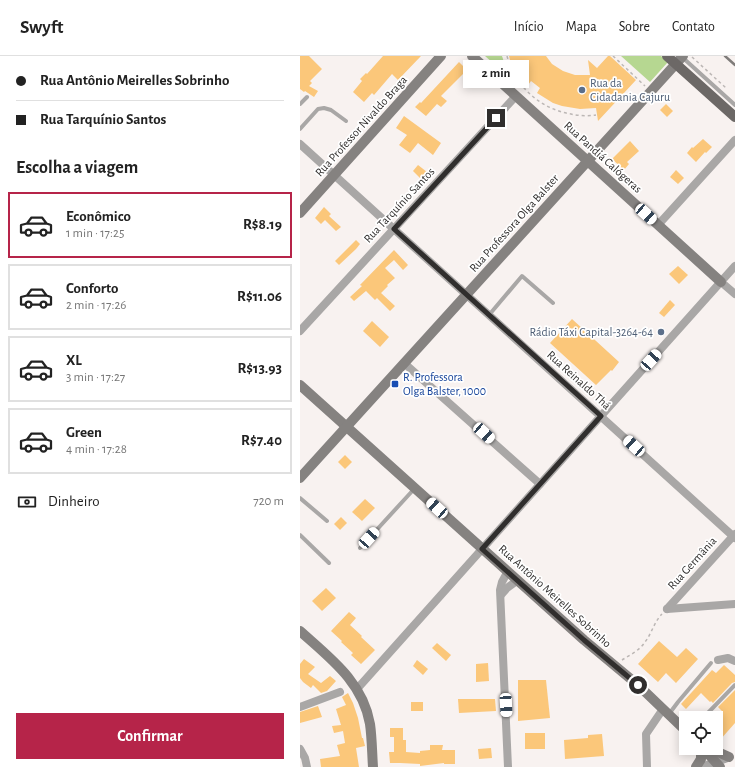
<!DOCTYPE html>
<html lang="pt">
<head>
<meta charset="utf-8">
<style>
  body { margin:0; font-family:"Alegreya Sans",sans-serif; background:#f2f2f2; color:#222; height:100vh; display:flex; flex-direction:column; font-size:15px; white-space:nowrap }
  * { box-sizing:border-box; margin:0 }
  p { font-size:13px; color:#767676 }
  .icon { flex:none; width:22px; height:22px; fill:none; stroke:currentColor; stroke-width:2; stroke-linecap:round; stroke-linejoin:round }
  .map { position:relative; flex:1; overflow:hidden }
  .details { display:flex; flex-direction:column; background:#fff; width:300px }
  .details>* { flex:none }
  .top-card { display:grid; align-content:center; height:88px; padding:0 16px; background:#fff }
  .tools { position:absolute; left:379px; top:655px; display:grid; gap:8px }
  .tools a { display:grid; place-items:center; width:44px; height:44px; border-radius:0px; background:#fff; box-shadow:0 2px 10px #0003; font-size:20px }
  .end { position:absolute; width:18px; height:18px; margin:-9px; border:5px solid #302e2d; background:#fff; box-shadow:0 0 0 2px #fff }
  .from { border-radius:50% }
  .bubble { position:absolute; height:28px; border-radius:0px; background:#fff; box-shadow:0 2px 10px #0003; font-size:13px; font-weight:700; line-height:28px; text-align:center }
  .car { position:absolute; width:12px; height:24px; margin:-12px -6px; border-radius:5px; box-shadow:0 0 3px 1px #0007; background:linear-gradient(#fff 24%,#345 0 40%,#fff 0 76%,#345 0 86%,#fff 0) }
  .top-card b { display:flex; align-items:center; gap:14px; height:38px; font-size:15px }
  .top-card b+b { border-top:1px solid #e0e0e0 }
  .top-card i { width:10px; height:10px; background:#222 }
  ul { padding:0; list-style:none }
  li { display:flex; align-items:center; gap:12px; height:66px; margin:0 8px 6px; padding:0 8px; border:2px solid #e0e0e0; border-radius:0px }
  li div { flex:1 }
  li b { display:block; font-size:15px }
  li em { font-style:normal; font-weight:700 }
  li.selected { border-color:#b62449 }
  li>.icon { width:36px; height:36px; stroke-width:1.5 }
  h2 { padding:0 16px; font-size:18px; line-height:48px }
  .pay { display:flex; align-items:center; gap:10px; height:44px; padding:0 16px; font-size:15px }
  .pay p { margin-inline-start:auto }
  .button { display:flex; gap:8px; margin-top:auto; padding:8px 16px }
  .button a { flex:1; height:46px; border-radius:0px; background:#b62449; color:#fff; font-size:16px; font-weight:700; line-height:46px; text-align:center }
  header { display:flex; align-items:center; gap:24px; box-sizing:border-box; height:56px; padding:0 20px; background:#fff; border-bottom:1px solid #e0e0e0 }
  header strong { font-size:19px }
  nav { display:flex; gap:22px; margin-inline-start:auto; font-size:14px }
  main { display:flex; flex:1; min-height:0 }
  .map>svg:first-child { display:block }
</style>
</head>
<body>
<header>
<strong>Swyft</strong>
<nav><a>Início</a><a>Mapa</a><a>Sobre</a><a>Contato</a></nav>
</header>
<main>
<section class="details">
<div class="top-card">
<b><i class="from"></i>Rua Antônio Meirelles Sobrinho</b>
<b><i></i>Rua Tarquínio Santos</b>
</div>
<h2>Escolha a viagem</h2>
<ul>
<li class="selected"><svg class="icon" aria-label="car" viewBox="0 0 24 24"><path d="M5 17H2v-5l4-1 3-4h7l3 4 3 1v5h-3M9 17h6M6 11h13"/><circle cx="7" cy="17" r="2"/><circle cx="17" cy="17" r="2"/></svg><div><b>Econômico</b><p>1 min · 17:25</p></div><em>R$8.19</em></li>
<li><svg class="icon" aria-label="car" viewBox="0 0 24 24"><path d="M5 17H2v-5l4-1 3-4h7l3 4 3 1v5h-3M9 17h6M6 11h13"/><circle cx="7" cy="17" r="2"/><circle cx="17" cy="17" r="2"/></svg><div><b>Conforto</b><p>2 min · 17:26</p></div><em>R$11.06</em></li>
<li><svg class="icon" aria-label="car" viewBox="0 0 24 24"><path d="M5 17H2v-5l4-1 3-4h7l3 4 3 1v5h-3M9 17h6M6 11h13"/><circle cx="7" cy="17" r="2"/><circle cx="17" cy="17" r="2"/></svg><div><b>XL</b><p>3 min · 17:27</p></div><em>R$13.93</em></li>
<li><svg class="icon" aria-label="car" viewBox="0 0 24 24"><path d="M5 17H2v-5l4-1 3-4h7l3 4 3 1v5h-3M9 17h6M6 11h13"/><circle cx="7" cy="17" r="2"/><circle cx="17" cy="17" r="2"/></svg><div><b>Green</b><p>4 min · 17:28</p></div><em>R$7.40</em></li>
</ul>
<div class="pay"><svg class="icon" aria-label="cash" viewBox="0 0 24 24"><path d="M3 7h18v10H3z"/><circle cx="12" cy="12" r="2"/></svg>Dinheiro<p>720 m</p></div>
<div class="button"><a>Confirmar</a></div>
</section>
<div class="map">
<svg width="435" height="711" viewBox="0 0 435 711">
  <rect width="100%" height="100%" fill="#f8f2f0"/>
  <g fill="#b6d791">
    <path d="M185,0H202L206,12L210,22Z"/>
    <path d="M321,0H361L368,6L350,26Z"/>
  </g>
  <g fill="#fbc77a">
    <path d="M0,0H9L22,13L10,25L12,27L9,30L18,35L14,41L5,35L4,36L0,33Z"/>
    <path d="M83,0H121L98,24L92,18L74,39L72,37L64,46L53,36L62,25L60,23L66,17L67,18Z"/>
    <path d="M209,0H246L252,8L263,15L275,19H290L288,4L297,12L308,0H310L336,24L298,65L296,52L280,53L262,50L253,47L237,37L240,32L231,25L228,29L219,19L211,8Z"/>
    <path d="M159,6L167,14L141,40L147,45L141,51L137,48L126,60L115,51L120,46L121,47Z"/>
    <path d="M366,48L373,55L367,61L360,54Z"/>
    <path d="M104,60L141,87L133,99L118,87L110,97L99,89L107,79L96,72Z"/>
    <path d="M403,83L412,91L406,97L405,96L396,106L387,97L392,91L393,92Z"/>
    <path d="M330,85L339,95L327,106L329,108L324,114L312,103Z"/>
    <path d="M118,109L127,116L121,123L113,115Z"/>
    <path d="M376,114L384,122L378,128L370,121Z"/>
    <path d="M24,151L31,158L29,160L41,171L36,175L25,164L21,168L15,162Z"/>
    <path d="M56,184L60,188L56,193L39,209L35,205Z"/>
    <path d="M94,194L108,209L103,214L94,204L85,212L95,222L87,229L88,230L81,237L95,250L90,255L77,242L75,244L66,235L54,245L50,241L62,230L60,229Z"/>
    <path d="M378,210L388,219L379,228L369,218Z"/>
    <path d="M370,244L375,249L364,261L359,257Z"/>
    <path d="M272,263L319,306L312,315L311,314L296,329L250,287Z"/>
    <path d="M72,265L89,281L80,291L63,275Z"/>
    <path d="M45,399L52,406L45,413L38,406Z"/>
    <path d="M65,443L75,452L62,465L52,456Z"/>
    <path d="M41,461L47,467L40,474L34,468Z"/>
    <path d="M26,532L36,542L22,555L12,545Z"/>
    <path d="M49,556L56,562L50,569L62,580L61,581L75,594L61,608L51,599L53,597L41,586L42,585L31,575Z"/>
    <path d="M359,585L377,601L386,592L398,603L376,627L366,617L358,626L338,608Z"/>
    <path d="M137,587L151,599L146,605L132,592Z"/>
    <path d="M4,603L15,611L8,618L21,627L30,620L36,625L27,635L21,637L13,629L11,632L3,626L0,622V608Z"/>
    <path d="M117,604L128,613L123,619L113,610Z"/>
    <path d="M188,607L189,625L176,626V608Z"/>
    <path d="M424,609L435,619V626L432,627L413,647L411,645L410,646L401,637L386,653L381,648L412,614L416,617Z"/>
    <path d="M218,624H246L250,662L218,665Z"/>
    <path d="M435,634V667L420,684L416,681V664L423,656L418,651Z"/>
    <path d="M48,637L53,647L58,662L62,682H63L65,690L56,692L59,711H21L20,703L40,700L37,689L45,687L43,675L34,677L32,670L41,669L36,653L46,649L42,641Z"/>
    <path d="M158,643H195L196,655L159,657Z"/>
    <rect x="111" y="646" width="12" height="9"/>
    <path d="M18,650L22,661L0,667V656Z"/>
    <path d="M90,672H103V684H106V696L120,697V695L130,694V689H143L142,694H155V708H144V707L120,710V708L100,707H90L89,696H94V681H90Z"/>
    <rect x="225" y="677" width="20" height="16"/>
    <path d="M302,678L304,700L265,703L264,684L288,682V679Z"/>
    <path d="M191,692L192,702L179,703L178,693Z"/>
  </g>
  <g fill="none" stroke-linecap="round" stroke-linejoin="round">
    <g stroke="#bcb7b5" stroke-width="1.5" stroke-dasharray="3 3" stroke-linecap="butt">
      <path d="M207,0C215,30 240,53 271,58C279,60 288,60 296,59"/>
      <path d="M313,0L345,30"/>
      <path d="M392,1L426,32"/>
      <path d="M322,604C330,599 340,594 345,586C352,577 354,566 362,558"/>
    </g>
    <g stroke="#a9a7a6" stroke-width="4">
      <path d="M382,1L435,49"/>
      <path d="M0,48L7,41"/>
      <path d="M0,73L18,53L24,52L31,54L46,65"/>
      <path d="M189,259L222,220L253,247"/>
      <path d="M0,442L27,465"/>
      <path d="M0,479L29,507"/>
      <path d="M60,492L115,432"/>
      <path d="M369,658L378,646L411,607"/>
      <path d="M403,662L435,629"/>
    </g>
    <g stroke="#a9a7a6" stroke-width="8">
      <path d="M0,88L435,482"/>
      <path d="M358,169L435,84"/>
      <path d="M421,226L435,238"/>
      <path d="M0,275L216,40"/>
      <path d="M104,307L240,428"/>
      <path d="M208,515L202,526L200,534L208,711"/>
      <path d="M201,539L207,532L218,524"/>
      <path d="M367,553L435,478"/>
      <path d="M367,553L435,548"/>
      <path d="M418,604L428,602L435,605"/>
      <path d="M57,633L435,210"/>
      <path d="M0,651L40,636"/>
      <path d="M0,693L5,702L7,711"/>
      <path d="M347,711L346,678L363,653"/>
      <path d="M401,711L425,703"/>
    </g>
    <g stroke="#858280" stroke-width="10">
      <path d="M172,0L421,226"/>
      <path d="M0,157L141,0"/>
      <path d="M0,329L284,584L338,629L386,675"/>
      <path d="M0,422L383,0"/>
      <path d="M0,575C30,602 63,626 70,668C72,682 72,697 73,711"/>
      <path d="M403,692L420,711"/>
      <path d="M409,692L429,701"/>
      <path d="M396,711L401,703V692"/>
    </g>
    <path stroke="#6c6866" stroke-width="10" d="M367,0L435,61"/>
    <path stroke="#7f7c7a" stroke-width="2.5" d="M425,0L435,9"/>
  </g>
  <g fill="none" stroke-linecap="round" stroke-linejoin="round">
    <path stroke="#302e2d" stroke-width="5" d="M196,62L94,173L301,360L182,493L284,584L338,629"/>
  </g>
  <g fill="#5c6f8a" stroke="#fff" stroke-width="1.5">
    <circle cx="282" cy="34" r="4"/>
    <circle cx="361" cy="276" r="4"/>
  </g>
  <rect fill="#1a4fb4" stroke="#fff" stroke-width="1.5" x="91" y="324" width="8" height="8" rx="2"/>
  <g text-anchor="middle" dominant-baseline="central" stroke-width="3.5" stroke-linejoin="round" paint-order="stroke">
    <g font-size="12" fill="#4e5e75" stroke="#fff" text-anchor="start">
      <text x="290" y="27">Rua da<tspan x="290" dy="14">Cidadania Cajuru</tspan></text>
      <text x="353" y="276" text-anchor="end">Rádio Táxi Capital-3264-64</text>
    </g>
    <g font-size="12" fill="#302e2d" stroke="#fff">
      <text transform="translate(61 70) rotate(-48)">Rua Professor Nivaldo Braga</text>
      <text transform="translate(303 101) rotate(42)">Rua Pandiá Calógeras</text>
      <text transform="translate(99 149) rotate(-47)">Rua Tarquínio Santos</text>
      <text transform="translate(214 167) rotate(-48)">Rua Professora Olga Balster</text>
      <text transform="translate(279 324) rotate(42)">Rua Reinaldo Thá</text>
      <text transform="translate(392 507) rotate(-48)">Rua Germânia</text>
      <text transform="translate(255 540) rotate(42)">Rua Antônio Meirelles Sobrinho</text>
    </g>
    <g font-size="12" fill="#164399" stroke="#fff" text-anchor="start">
      <text x="103" y="321">R. Professora<tspan x="103" dy="14">Olga Balster, 1000</tspan></text>
    </g>
  </g>
</svg>
<div class="tools">
<a><svg class="icon" aria-label="locate" viewBox="0 0 24 24"><circle cx="12" cy="12" r="6"/><path d="M12 2v4M12 18v4M2 12h4M18 12h4"/></svg></a>
</div>
<i class="end from" style="left:338px;top:629px"></i>
<i class="end" style="left:196px;top:62px"></i>
<div class="bubble" style="left:163px;top:4px;width:66px">2 min</div>
<i class="car" style="left:346px;top:158px;rotate:132deg"></i>
<i class="car" style="left:351px;top:304px;rotate:42deg"></i>
<i class="car" style="left:184px;top:377px;rotate:132deg"></i>
<i class="car" style="left:334px;top:390px;rotate:312deg"></i>
<i class="car" style="left:137px;top:452px;rotate:312deg"></i>
<i class="car" style="left:69px;top:482px;rotate:42deg"></i>
<i class="car" style="left:206px;top:649px;rotate:177deg"></i>
</div>
</main>
</body>
</html>
